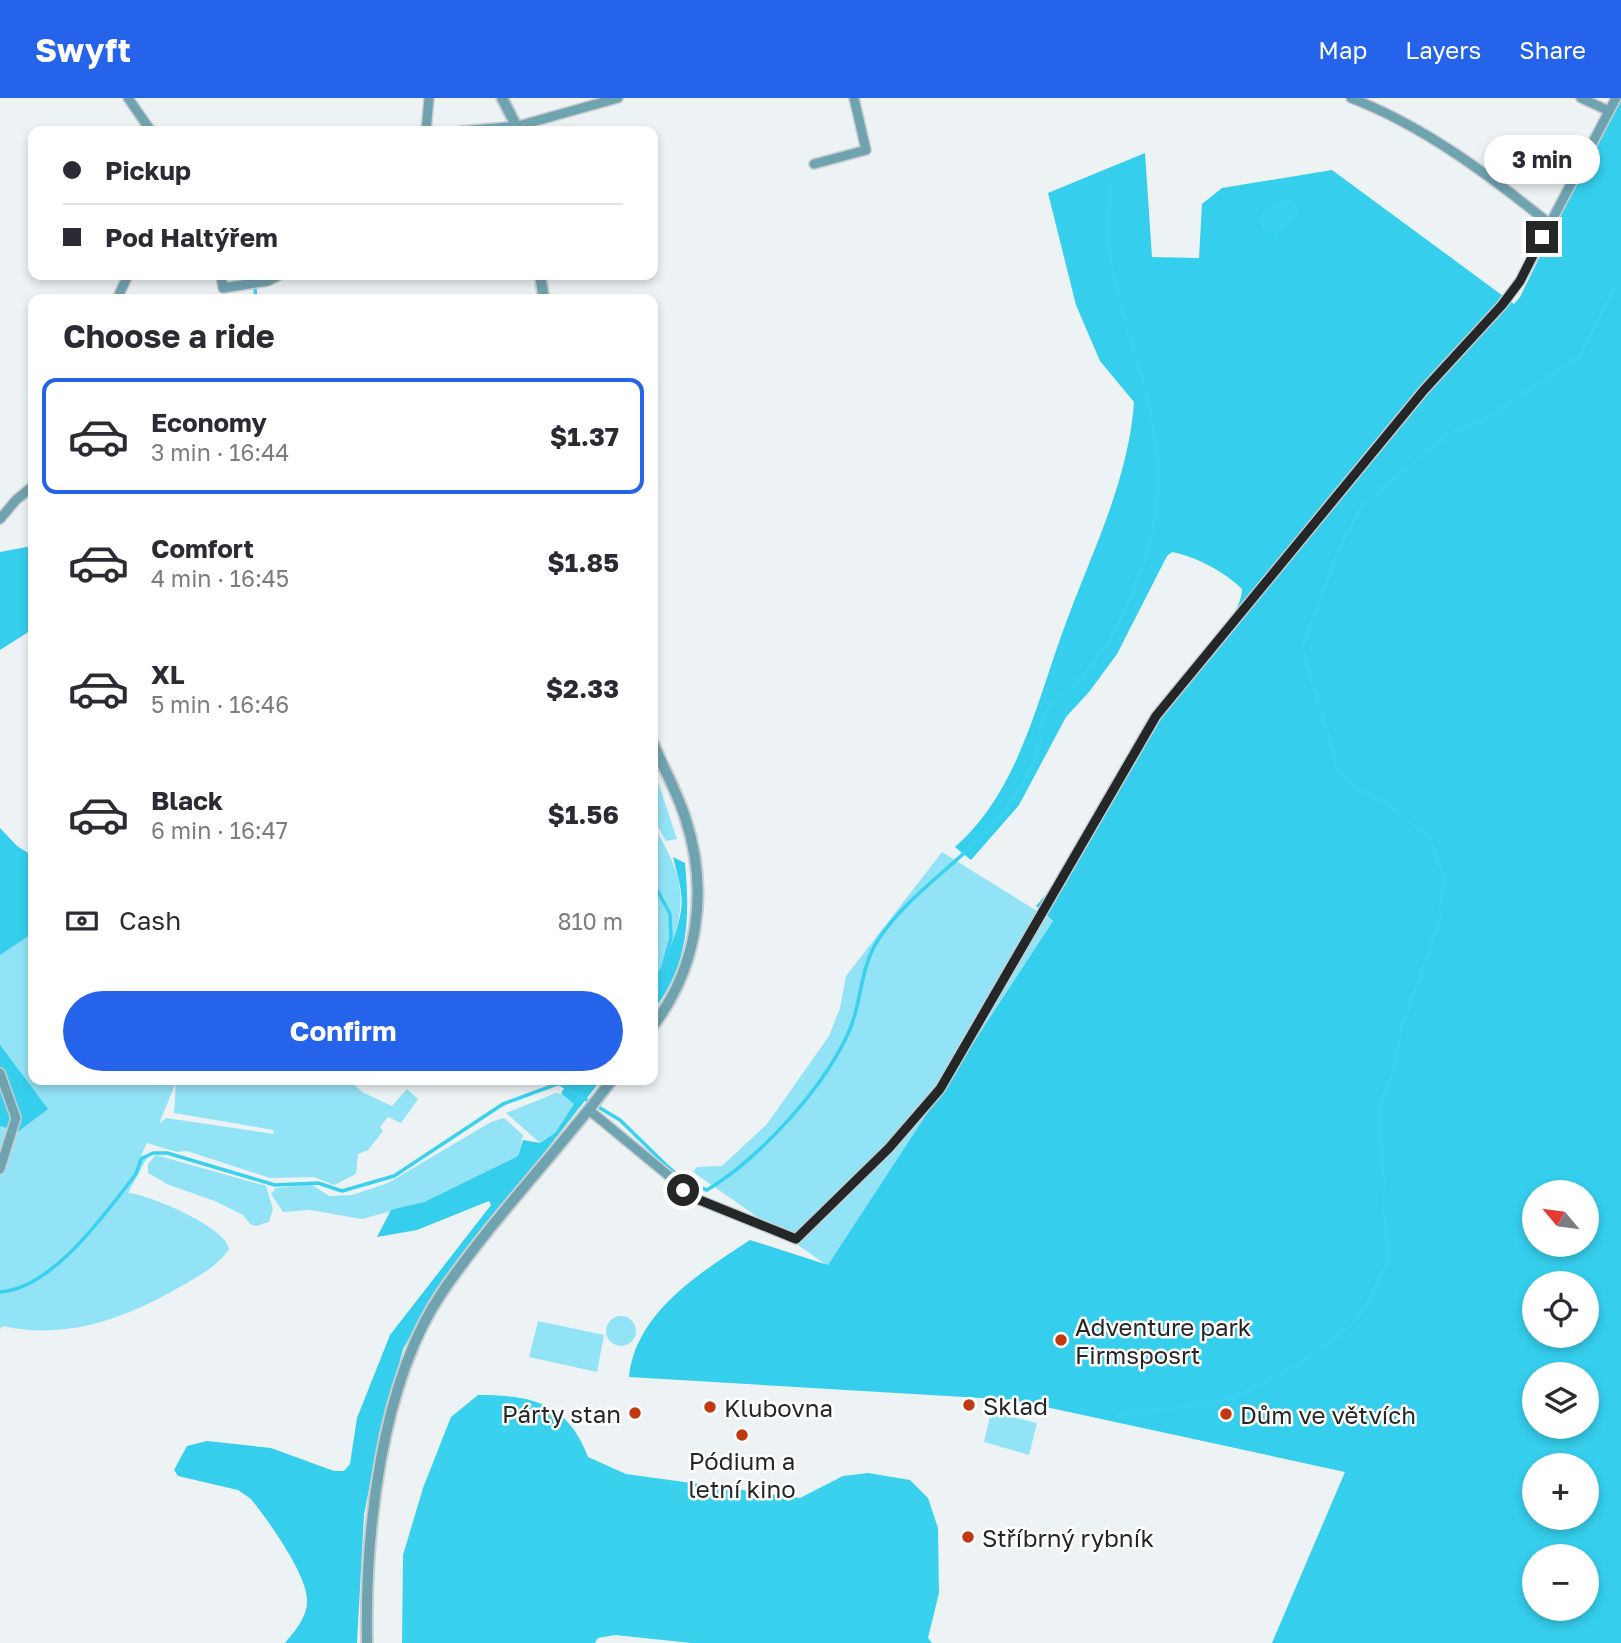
<!DOCTYPE html>
<html lang="en">
<head>
<meta charset="utf-8">
<style>
  body { margin:0; font-family:"Golos Text",sans-serif; background:#f2f2f3; color:#2b2b33; height:100vh; display:flex; flex-direction:column; font-size:26px; white-space:nowrap }
  * { box-sizing:border-box; margin:0 }
  p { font-size:23px; color:#7c7c81 }
  .icon { flex:none; width:38px; height:38px; fill:none; stroke:currentColor; stroke-width:2; stroke-linecap:round; stroke-linejoin:round }
  .map { position:relative; flex:1; overflow:hidden }
  .side { position:absolute; left:28px; top:196px; width:630px; height:791px; display:flex; flex-direction:column; background:#fff; border-radius:14px; box-shadow:0 4px 10px #0003 }
  .side>* { flex:none }
  .banner { position:absolute; left:28px; top:28px; width:630px; height:154px; border-radius:14px; box-shadow:0 4px 10px #0003; display:grid; align-content:center; height:154px; padding:0 35px; background:#fff }
  .needle { width:46px; rotate:299deg }
  .controls { position:absolute; left:1522px; top:1082px; display:grid; gap:14px }
  .controls a { display:grid; place-items:center; width:77px; height:77px; border-radius:50%; background:#fff; box-shadow:0 4px 10px #0003; font-size:35px }
  .end { position:absolute; width:32px; height:32px; margin:-16px; border:9px solid #242627; background:#fff; box-shadow:0 0 0 4px #fff }
  .from { border-radius:50% }
  .bubble { position:absolute; height:49px; border-radius:24px; background:#fff; box-shadow:0 4px 10px #0003; font-size:23px; font-weight:700; line-height:49px; text-align:center }
  .banner b { display:flex; align-items:center; gap:24px; height:66px; font-size:26px }
  .banner b+b { border-top:2px solid #e1e1e2 }
  .banner i { width:18px; height:18px; background:#2b2b33 }
  ul { padding:0; list-style:none }
  li { display:flex; align-items:center; gap:21px; height:116px; margin:0 14px 10px; padding:0 21px; border:4px solid transparent; border-radius:14px }
  li div { flex:1 }
  li b { display:block; font-size:26px }
  li em { font-style:normal; font-weight:700 }
  li.selected { border-color:#2563eb }
  li>.icon { width:63px; height:63px; stroke-width:1.5 }
  h2 { padding:0 35px; font-size:32px; line-height:84px }
  .pay { display:flex; align-items:center; gap:18px; height:77px; padding:0 35px; font-size:26px }
  .pay p { margin-inline-start:auto }
  .cta { display:flex; gap:14px; margin-top:auto; padding:14px 35px }
  .cta a { flex:1; height:80px; border-radius:42px; background:#2563eb; color:#fff; font-size:28px; font-weight:700; line-height:80px; text-align:center }
  header { display:flex; align-items:center; gap:42px; box-sizing:border-box; height:98px; padding:0 35px; background:#2563eb; color:#fff }
  header strong { font-size:33px }
  nav { display:flex; gap:38px; margin-inline-start:auto; font-size:24px }
  .map>svg:first-child { display:block }
</style>
</head>
<body>
<header>
<strong>Swyft</strong>
<nav><a>Map</a><a>Layers</a><a>Share</a></nav>
</header>
<div class="map">
<svg width="1621" height="1545" viewBox="0 0 1621 1545">
  <rect width="100%" height="100%" fill="#edf3f5"/>
  <g fill="#93e3f6" fill-rule="evenodd">
    <path d="M653,669L677,741L666,743L653,720Z"/>
    <path d="M653,728C696,795 683,822 653,891Z"/>
    <path d="M0,746L33,769V982H349L362,994L392,1008L407,991L418,1001L401,1025L388,1019L380,1029L383,1033L368,1052L358,1056L356,1076L334,1087L314,1079L270,1080L187,1053L177,1054L147,1045L141,1057L146,1058L150,1054L128,1095C148,1096 226,1129 229,1151C218,1168 196,1180 178,1190C124,1221 66,1242 3,1228L0,1231ZM176,984L174,1015L273,1032L274,1036L166,1020L159,1026Z"/>
    <path d="M942,754L1053,823L828,1168L693,1074L697,1069L722,1068L767,1026L829,938L840,910L846,878Z"/>
    <path d="M556,995L565,997L574,1006L555,1035L540,1045L506,1015Z"/>
    <path d="M504,1020L523,1037L518,1058L424,1104L362,1121L310,1112L283,1114L271,1096L276,1090L311,1086L329,1098L352,1097L388,1085L491,1024Z"/>
    <path d="M156,1057L266,1088L273,1111L269,1124L256,1128L250,1126L243,1117L215,1103L169,1087L148,1075V1066Z"/>
    <circle cx="621" cy="1233" r="15"/>
    <path d="M538,1223L604,1237L597,1274L529,1259Z"/>
    <path d="M991,1314L1037,1325L1029,1357L984,1344Z"/>
  </g>
  <g fill="#35ceec" fill-rule="evenodd">
    <path d="M1618,0H1621V1545H1272L1345,1374L1014,1302L629,1279C635,1215 701,1174 750,1142L828,1167L1053,823L1036,808C1088,752 1115,670 1159,607C1179,579 1242,524 1242,491C1225,474 1197,459 1172,454L1167,458L1117,556L1089,594L1066,619L1019,707L971,762L955,749C1020,692 1037,601 1067,522C1093,452 1129,380 1134,304L1100,263L1076,207L1048,95L1145,55L1152,159L1199,160L1202,106L1222,90L1332,72L1514,206L1520,199ZM1535,1094H1587V1146H1535ZM1535,1185H1587V1237H1535ZM1535,1276H1587V1328H1535ZM1535,1367H1587V1419H1535ZM1535,1458H1587V1510H1535Z"/>
    <path d="M32,448L33,531L0,552V454Z"/>
    <path d="M0,730L17,748L33,758V835L0,857Z"/>
    <path d="M673,759L685,765C690,821 689,867 653,913C653,876 675,850 681,813C684,796 677,776 673,759Z"/>
    <path d="M0,947L48,1011L19,1033L0,1028Z"/>
    <path d="M570,982H601L433,1197L403,1251L379,1339L364,1417L357,1545H285C295,1533 308,1518 307,1502C307,1476 267,1421 251,1401L238,1392L178,1378L174,1372L187,1348L207,1343L271,1350L334,1373H344L350,1366L357,1320L390,1237L491,1107L489,1103L417,1132L377,1139L391,1112L424,1104L518,1058L523,1042L540,1045L555,1035L574,1006L561,995Z"/>
  </g>
  <g fill="#3ad1ef">
    <path d="M1288,102L1295,106L1298,113L1293,122L1276,137L1263,132L1258,122C1264,107 1273,104 1288,102Z"/>
    <path d="M478,1297C531,1297 568,1305 588,1359L626,1376L800,1400L843,1378L868,1375L910,1382L928,1400L938,1430L939,1495L928,1540L932,1545H691L615,1537L598,1540L595,1545H402L403,1457L423,1390L451,1319Z"/>
  </g>
  <g fill="none" stroke-linecap="round" stroke-linejoin="round">
    <g stroke="#3ad1ef" stroke-width="3.5">
      <path d="M255,191L256,201"/>
      <path d="M653,741L655,788L670,816L671,840L663,869L653,887"/>
      <path d="M560,986L620,1022L666,1067L687,1085L707,1092C760,1060 826,988 850,931C862,902 860,870 878,842C908,796 958,767 994,725C1009,707 1026,683 1035,661C1040,646 1039,629 1046,615C1053,599 1071,590 1083,578C1119,538 1148,466 1156,413C1168,328 1128,247 1111,166C1106,140 1110,109 1110,83"/>
      <path d="M0,1194C54,1190 105,1115 136,1076L141,1061L153,1055H167L275,1087L318,1085L342,1093L394,1078L503,1006L568,982"/>
      <path d="M1116,1317L1219,1304L1249,1293L1298,1266L1350,1229L1370,1202L1388,1164L1379,1010L1393,976L1401,931L1437,832L1445,779L1428,739L1390,708L1357,692L1339,673L1302,550L1341,446L1364,405L1451,334L1487,320L1578,260L1615,191"/>
    </g>
    <defs>
      <g id="minor">
        <path d="M128,0L151,33"/>
        <path d="M1351,0C1424,28 1489,77 1550,126"/>
        <path d="M1581,0L1609,13"/>
        <path d="M426,33L429,0"/>
        <path d="M461,33L518,28L618,0"/>
        <path d="M814,66L866,52L854,0"/>
        <path d="M221,177L223,190L268,183L280,177"/>
        <path d="M117,201L128,177"/>
        <path d="M0,421L16,402L33,388"/>
        <path d="M0,975L16,1020L0,1071"/>
        <path d="M589,1012L697,1101L796,1141L889,1050L940,991L1156,618L1424,292L1502,207L1520,183L1616,0"/>
      </g>
      <g id="tertiary">
        <path d="M502,0L519,33"/>
        <path d="M540,177L544,201"/>
        <path d="M653,645C663,669 677,694 685,719C709,791 699,867 653,928"/>
        <path d="M367,1545C365,1436 380,1285 443,1193C494,1119 558,1053 612,982"/>
      </g>
    </defs>
    <use href="#minor" stroke="#c9ced0" stroke-width="12"/>
    <use href="#tertiary" stroke="#c9ced0" stroke-width="14"/>
    <use href="#minor" stroke="#70a3b0" stroke-width="9"/>
    <use href="#tertiary" stroke="#70a3b0" stroke-width="10"/>
  </g>
  <g fill="none" stroke-linecap="round" stroke-linejoin="round">
    <path stroke="#242627" stroke-width="9" d="M683,1092L697,1101L796,1141L889,1050L940,991L1156,618L1424,292L1502,207L1520,183L1542,139"/>
  </g>
  <g fill="#c13813" stroke="#fff" stroke-width="2.5">
    <circle cx="1061" cy="1242" r="7"/>
    <circle cx="969" cy="1307" r="7"/>
    <circle cx="710" cy="1309" r="7"/>
    <circle cx="635" cy="1315" r="7"/>
    <circle cx="1226" cy="1316" r="7"/>
    <circle cx="742" cy="1337" r="7"/>
    <circle cx="968" cy="1439" r="7"/>
  </g>
  <g text-anchor="middle" dominant-baseline="central" stroke-width="5" stroke-linejoin="round" paint-order="stroke">
    <g font-size="24" fill="#242627" stroke="#fff" text-anchor="start">
      <text x="1075" y="1228">Adventure park<tspan x="1075" dy="28">Firmsposrt</tspan></text>
      <text x="983" y="1307">Sklad</text>
      <text x="724" y="1309">Klubovna</text>
      <text x="621" y="1315" text-anchor="end">Párty stan</text>
      <text x="1240" y="1316">Dům ve větvích</text>
      <text x="742" y="1362" text-anchor="middle">Pódium a<tspan x="742" dy="28">letní kino</tspan></text>
      <text x="982" y="1439">Stříbrný rybník</text>
    </g>
  </g>
</svg>
<div class="controls">
<a><svg class="needle" viewBox="-14 -14 28 28"><path d="M0-13l5 13h-10z" fill="#e53935"/><path d="M0 13l5-13h-10z" fill="#7c7c81"/></svg></a>
<a><svg class="icon" aria-label="locate" viewBox="0 0 24 24"><circle cx="12" cy="12" r="6"/><path d="M12 2v4M12 18v4M2 12h4M18 12h4"/></svg></a>
<a><svg class="icon" aria-label="layers" viewBox="0 0 24 24"><path d="M12 4l9 5-9 5-9-5zM3 14l9 5 9-5"/></svg></a>
<a>+</a>
<a>−</a>
</div>
<i class="end from" style="left:683px;top:1092px"></i>
<i class="end" style="left:1542px;top:139px"></i>
<div class="bubble" style="left:1484px;top:37px;width:116px">3 min</div>
<div class="banner">
<b><i class="from"></i>Pickup</b>
<b><i></i>Pod Haltýřem</b>
</div>
<section class="side">
<h2>Choose a ride</h2>
<ul>
<li class="selected"><svg class="icon" aria-label="car" viewBox="0 0 24 24"><path d="M5 17H2v-5l4-1 3-4h7l3 4 3 1v5h-3M9 17h6M6 11h13"/><circle cx="7" cy="17" r="2"/><circle cx="17" cy="17" r="2"/></svg><div><b>Economy</b><p>3 min · 16:44</p></div><em>$1.37</em></li>
<li><svg class="icon" aria-label="car" viewBox="0 0 24 24"><path d="M5 17H2v-5l4-1 3-4h7l3 4 3 1v5h-3M9 17h6M6 11h13"/><circle cx="7" cy="17" r="2"/><circle cx="17" cy="17" r="2"/></svg><div><b>Comfort</b><p>4 min · 16:45</p></div><em>$1.85</em></li>
<li><svg class="icon" aria-label="car" viewBox="0 0 24 24"><path d="M5 17H2v-5l4-1 3-4h7l3 4 3 1v5h-3M9 17h6M6 11h13"/><circle cx="7" cy="17" r="2"/><circle cx="17" cy="17" r="2"/></svg><div><b>XL</b><p>5 min · 16:46</p></div><em>$2.33</em></li>
<li><svg class="icon" aria-label="car" viewBox="0 0 24 24"><path d="M5 17H2v-5l4-1 3-4h7l3 4 3 1v5h-3M9 17h6M6 11h13"/><circle cx="7" cy="17" r="2"/><circle cx="17" cy="17" r="2"/></svg><div><b>Black</b><p>6 min · 16:47</p></div><em>$1.56</em></li>
</ul>
<div class="pay"><svg class="icon" aria-label="cash" viewBox="0 0 24 24"><path d="M3 7h18v10H3z"/><circle cx="12" cy="12" r="2"/></svg>Cash<p>810 m</p></div>
<div class="cta"><a>Confirm</a></div>
</section>
</div>
</body>
</html>
